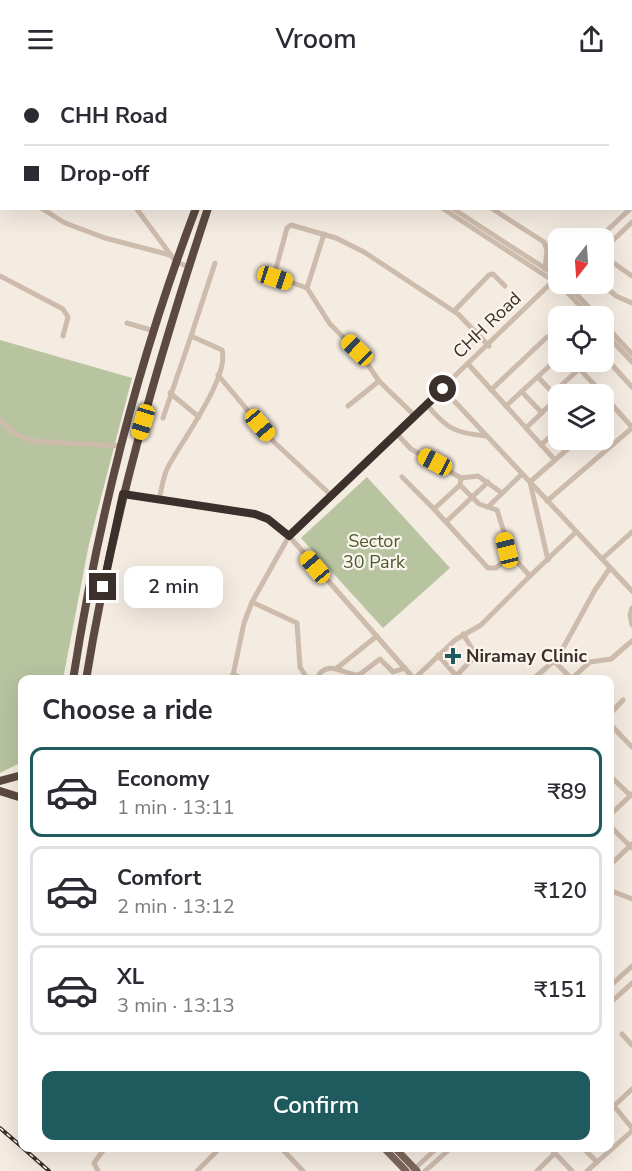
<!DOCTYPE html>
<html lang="en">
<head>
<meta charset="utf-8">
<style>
  body { margin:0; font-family:"Nunito Sans",sans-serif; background:#f2f2f3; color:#2b2b33; height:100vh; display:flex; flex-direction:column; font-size:22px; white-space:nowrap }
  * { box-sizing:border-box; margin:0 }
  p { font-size:20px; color:#7c7c81 }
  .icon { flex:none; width:33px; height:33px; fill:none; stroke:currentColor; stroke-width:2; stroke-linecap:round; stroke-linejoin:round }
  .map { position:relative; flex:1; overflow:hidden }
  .details { position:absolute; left:18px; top:597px; width:596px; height:477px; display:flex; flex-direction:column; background:#fff; border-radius:12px; box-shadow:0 6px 24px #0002 }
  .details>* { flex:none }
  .hud { position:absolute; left:0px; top:0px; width:633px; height:132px; box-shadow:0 6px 24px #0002; display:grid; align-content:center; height:132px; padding:0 24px; background:#fff }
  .needle { width:39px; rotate:197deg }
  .buttons { position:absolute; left:548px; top:150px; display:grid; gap:12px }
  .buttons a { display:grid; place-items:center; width:66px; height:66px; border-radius:12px; background:#fff; box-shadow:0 6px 24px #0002; font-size:30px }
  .end { position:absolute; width:27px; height:27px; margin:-14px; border:8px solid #3b302b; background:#fff; box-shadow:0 0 0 3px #fff }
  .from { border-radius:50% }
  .bubble { position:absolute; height:42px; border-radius:12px; background:#fff; box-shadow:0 6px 24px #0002; font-size:20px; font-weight:600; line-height:42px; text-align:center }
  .car { position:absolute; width:18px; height:36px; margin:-18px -9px; border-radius:8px; box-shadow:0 0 4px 2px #0007; background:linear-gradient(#f5c518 24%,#345 0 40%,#f5c518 0 76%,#345 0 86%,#f5c518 0) }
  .hud b { display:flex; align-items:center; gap:21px; height:57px; font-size:22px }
  .hud b+b { border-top:2px solid #e1e1e2 }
  .hud i { width:15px; height:15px; background:#2b2b33 }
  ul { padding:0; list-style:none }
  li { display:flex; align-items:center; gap:18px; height:90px; margin:0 12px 9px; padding:0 12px; border:3px solid #e1e1e2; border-radius:12px }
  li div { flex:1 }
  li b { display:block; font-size:22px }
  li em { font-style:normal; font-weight:600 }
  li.active { border-color:#1f5a5e }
  li>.icon { width:54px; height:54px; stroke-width:1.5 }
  h2 { padding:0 24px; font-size:27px; line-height:72px }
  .action { display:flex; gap:12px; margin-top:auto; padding:12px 24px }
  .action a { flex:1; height:69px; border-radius:12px; background:#1f5a5e; color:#fff; font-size:24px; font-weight:600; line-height:69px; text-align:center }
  header { display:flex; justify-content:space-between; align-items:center; height:78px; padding:0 24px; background:#fff; font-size:27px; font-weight:600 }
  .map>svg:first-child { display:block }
</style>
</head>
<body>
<header><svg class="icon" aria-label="menu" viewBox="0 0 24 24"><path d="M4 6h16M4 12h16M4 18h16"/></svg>Vroom<svg class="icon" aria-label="share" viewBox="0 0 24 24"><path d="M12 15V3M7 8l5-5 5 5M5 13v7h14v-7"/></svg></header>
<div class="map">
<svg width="632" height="1093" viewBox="0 0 632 1093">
  <rect width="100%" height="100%" fill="#f4ebe1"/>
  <g fill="#b8c4a0">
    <path d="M0,262L132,300L89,466L63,601L22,602V684L0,695Z"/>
    <path d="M367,399L450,490L383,550L301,460Z"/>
  </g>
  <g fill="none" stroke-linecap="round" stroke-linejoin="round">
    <g stroke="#cdbbac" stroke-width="5">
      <path d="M155,0L156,2"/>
      <path d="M508,0L509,2"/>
      <path d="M591,0L593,2"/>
      <path d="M70,2V0"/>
      <path d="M516,2L524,0"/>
      <path d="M618,2L621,0"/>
      <path d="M632,19V20"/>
      <path d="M0,30L2,31"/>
      <path d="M632,76V77"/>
      <path d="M0,86L2,88"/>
      <path d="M0,122L2,119"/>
      <path d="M41,130L65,145L105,160L170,177"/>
      <path d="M136,130L176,184L189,189"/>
      <path d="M442,130L549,200"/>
      <path d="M452,130L552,195"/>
      <path d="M491,130L544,164L547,172L545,191"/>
      <path d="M599,160L631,130"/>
      <path d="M603,172L632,144"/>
      <path d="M612,184L632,198"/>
      <path d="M0,198L63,231L68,239L63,258"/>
      <path d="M550,205L557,211L567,206"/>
      <path d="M567,206L597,238"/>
      <path d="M602,206L616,218L632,225"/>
      <path d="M307,210L324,156"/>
      <path d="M563,210L590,238"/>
      <path d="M454,233L489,197L493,196L505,208"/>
      <path d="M127,245L154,253"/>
      <path d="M603,245L632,276"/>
      <path d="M603,253L632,284"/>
      <path d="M191,258L215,185"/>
      <path d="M603,277L632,309"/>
      <path d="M573,284L603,316"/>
      <path d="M468,286L555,382L530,404L548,482"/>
      <path d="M218,297L274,364L332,418"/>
      <path d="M538,299L551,313H555L579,291"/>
      <path d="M379,303L361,277L330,246L307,210L274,198L287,150L291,147L336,160L364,174L458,236L489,268"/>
      <path d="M562,307L571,316"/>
      <path d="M443,311L632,513"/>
      <path d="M491,312L547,259L552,260L558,267"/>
      <path d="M522,314L542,335"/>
      <path d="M170,315L199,339"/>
      <path d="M603,317L632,349"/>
      <path d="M427,327C447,351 455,355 486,358"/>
      <path d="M348,328L379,303L415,338"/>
      <path d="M506,328L558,280"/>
      <path d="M603,339L614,329"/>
      <path d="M0,342L14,355L33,363L120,368"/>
      <path d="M526,350L550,327L558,334"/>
      <path d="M396,355L411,371L461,400L460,407L434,431L488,490H496L511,477L530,498L576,454"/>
      <path d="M541,367L558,351"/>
      <path d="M555,382L578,362"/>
      <path d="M402,399L434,431"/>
      <path d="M461,400L478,398L502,415"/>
      <path d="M460,407L479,426L497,432L511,477"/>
      <path d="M123,416L255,436L268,441L289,458L415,602"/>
      <path d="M159,421C162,411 163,398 168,389C181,364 230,299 222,272L191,258L163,340"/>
      <path d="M547,423L632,350"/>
      <path d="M489,428L522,396"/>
      <path d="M446,444L488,404"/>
      <path d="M602,481L632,454"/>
      <path d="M252,524L297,545L300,589L308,602"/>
      <path d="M632,530L630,537L632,547"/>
      <path d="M438,577L460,602"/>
      <path d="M554,583L572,601"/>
      <path d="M337,590L377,558"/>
      <path d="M233,596L244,602"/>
      <path d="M457,597L476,577L463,556"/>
      <path d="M232,602L244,545L252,524L289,458L550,206"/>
      <path d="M316,602C326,579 343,597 359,597L380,581L393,594L405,590"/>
      <path d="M413,602L455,562L481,547L530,498"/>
      <path d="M532,602L554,583L562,572L595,512L610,490"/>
      <path d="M570,602L590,584L611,581L632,563"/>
      <path d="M609,637L623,622"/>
      <path d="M609,645L632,669"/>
      <path d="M609,697L630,717"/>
      <path d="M609,738L632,716"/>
      <path d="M609,747L632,770"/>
      <path d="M609,788L632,766"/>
      <path d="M609,812L632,821"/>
      <path d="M609,909L632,888"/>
      <path d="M609,926L632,905"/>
      <path d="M622,956L632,967"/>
      <path d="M632,1011L614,1028L632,1050"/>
      <path d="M281,1070L303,1093"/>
      <path d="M550,1070L572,1093"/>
      <path d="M583,1070L597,1084"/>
      <path d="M98,1093L94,1085L105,1070"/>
      <path d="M197,1093L220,1070"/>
      <path d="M412,1093L437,1070"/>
      <path d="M425,1093L451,1070"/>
      <path d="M537,1093L555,1075"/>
      <path d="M587,1093L632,1053"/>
    </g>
    <g stroke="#7d675c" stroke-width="7">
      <path d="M384,1070L406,1093"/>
      <path d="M395,1070L417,1093"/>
    </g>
    <g stroke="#5c4a42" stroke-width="8">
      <path d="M245,2L246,0"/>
      <path d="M256,2L257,0"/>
      <path d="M73,602C98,441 138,283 196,130"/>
      <path d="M86,602C112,441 157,285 208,130"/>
      <path d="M0,703L22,697"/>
      <path d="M0,713L22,720"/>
    </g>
    <defs>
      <g id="rail">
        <path d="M0,1050L22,1069"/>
        <path d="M23,1070L49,1093"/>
      </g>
    </defs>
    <use href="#rail" stroke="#3b302b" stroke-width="4"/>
    <use href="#rail" stroke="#fbf5ee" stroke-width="1.5" stroke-dasharray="4.5" stroke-linecap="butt"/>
  </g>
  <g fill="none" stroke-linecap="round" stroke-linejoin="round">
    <path stroke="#3b302b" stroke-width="8" d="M103,509L123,416L255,436L268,441L289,458L443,311"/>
  </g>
  <path fill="#1f5a5e" stroke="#fbf5ee" stroke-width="2" d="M450 569h6v6h6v6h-6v6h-6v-6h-6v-6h6z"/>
  <g text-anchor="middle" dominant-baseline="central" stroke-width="4.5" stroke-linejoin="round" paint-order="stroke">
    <g font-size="18" fill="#3b302b" stroke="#fbf5ee">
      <text transform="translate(487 247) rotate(-44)">CHH Road</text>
    </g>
    <g font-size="18" fill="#4a5a2e" stroke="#fbf5ee">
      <text x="374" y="463">Sector<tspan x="374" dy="21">30 Park</tspan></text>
    </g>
    <g font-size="18" font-weight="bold" fill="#3b302b" stroke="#fbf5ee" text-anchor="start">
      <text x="466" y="578">Niramay Clinic</text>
    </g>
  </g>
</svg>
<div class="buttons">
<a><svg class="needle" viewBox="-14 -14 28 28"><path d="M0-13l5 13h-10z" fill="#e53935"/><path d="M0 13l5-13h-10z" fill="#7c7c81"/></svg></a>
<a><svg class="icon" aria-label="locate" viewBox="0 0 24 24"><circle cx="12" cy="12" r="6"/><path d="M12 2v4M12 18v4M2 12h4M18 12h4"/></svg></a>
<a><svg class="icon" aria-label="layers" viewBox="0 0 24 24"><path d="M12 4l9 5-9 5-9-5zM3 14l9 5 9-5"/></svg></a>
</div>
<i class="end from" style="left:443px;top:311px"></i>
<i class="end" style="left:103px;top:509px"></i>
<div class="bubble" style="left:124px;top:488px;width:99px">2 min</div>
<i class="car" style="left:275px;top:200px;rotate:108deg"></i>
<i class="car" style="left:357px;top:272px;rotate:314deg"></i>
<i class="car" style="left:143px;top:344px;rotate:197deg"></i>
<i class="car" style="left:260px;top:347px;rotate:140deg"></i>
<i class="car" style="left:435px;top:384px;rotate:298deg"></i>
<i class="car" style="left:507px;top:472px;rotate:346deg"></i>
<i class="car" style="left:315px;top:489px;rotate:320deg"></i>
<div class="hud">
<b><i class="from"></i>CHH Road</b>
<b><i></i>Drop-off</b>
</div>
<section class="details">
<h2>Choose a ride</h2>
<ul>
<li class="active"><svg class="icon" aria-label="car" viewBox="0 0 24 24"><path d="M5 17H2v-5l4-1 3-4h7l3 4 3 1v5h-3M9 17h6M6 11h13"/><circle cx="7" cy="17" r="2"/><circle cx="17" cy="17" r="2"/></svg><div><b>Economy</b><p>1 min · 13:11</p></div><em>₹89</em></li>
<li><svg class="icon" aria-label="car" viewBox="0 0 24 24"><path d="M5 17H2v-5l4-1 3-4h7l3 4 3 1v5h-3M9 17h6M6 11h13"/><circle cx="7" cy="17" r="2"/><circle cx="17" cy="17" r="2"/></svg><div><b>Comfort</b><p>2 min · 13:12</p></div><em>₹120</em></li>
<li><svg class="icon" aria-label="car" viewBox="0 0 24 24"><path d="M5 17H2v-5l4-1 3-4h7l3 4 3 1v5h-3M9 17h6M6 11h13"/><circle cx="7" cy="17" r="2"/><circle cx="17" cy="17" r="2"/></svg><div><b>XL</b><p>3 min · 13:13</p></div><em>₹151</em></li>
</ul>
<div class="action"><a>Confirm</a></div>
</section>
</div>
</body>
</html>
